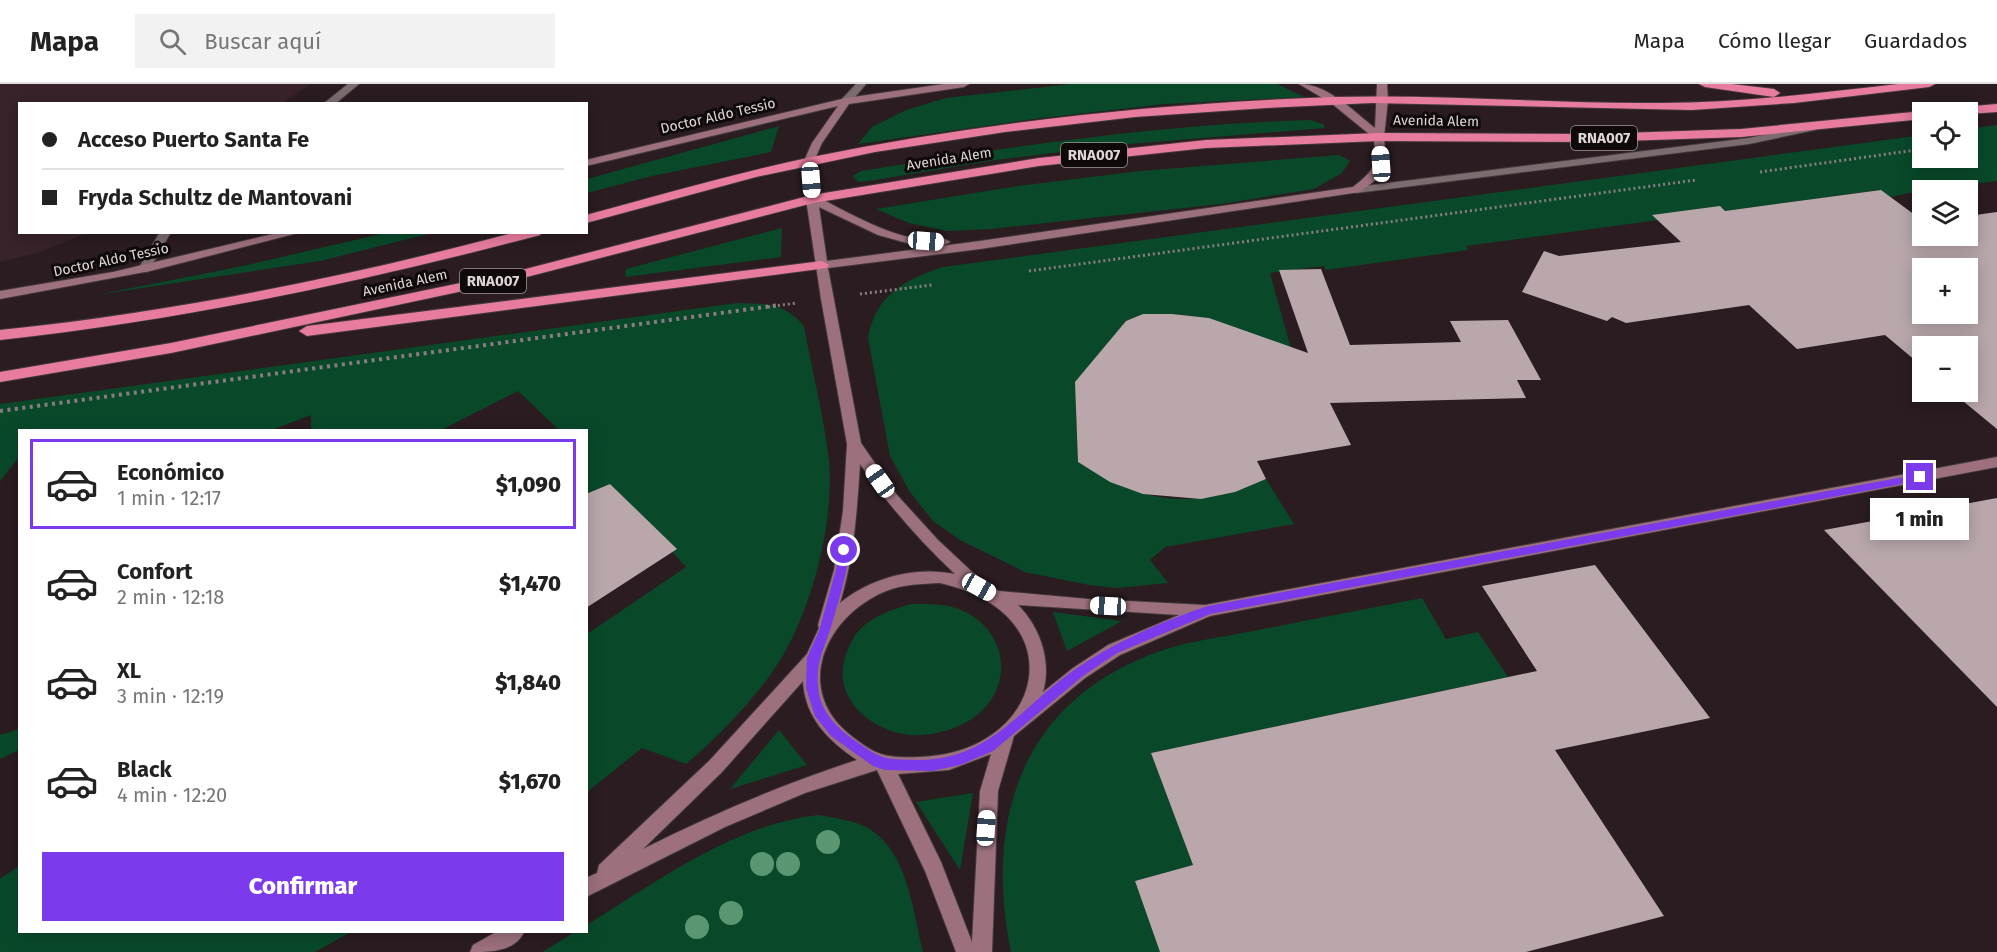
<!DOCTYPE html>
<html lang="es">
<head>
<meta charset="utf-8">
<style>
  body { margin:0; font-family:"Fira Sans",sans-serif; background:#f2f2f2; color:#222; height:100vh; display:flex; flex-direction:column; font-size:22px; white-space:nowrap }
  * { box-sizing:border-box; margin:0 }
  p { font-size:20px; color:#767676 }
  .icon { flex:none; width:33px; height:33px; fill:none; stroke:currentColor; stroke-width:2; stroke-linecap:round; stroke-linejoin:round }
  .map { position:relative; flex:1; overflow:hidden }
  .drawer { position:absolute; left:18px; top:345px; width:570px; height:504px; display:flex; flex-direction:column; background:#fff; border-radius:0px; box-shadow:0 3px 15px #0003 }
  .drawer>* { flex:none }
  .banner { position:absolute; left:18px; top:18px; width:570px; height:132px; border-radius:0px; box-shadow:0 3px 15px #0003; display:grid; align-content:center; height:132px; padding:0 24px; background:#fff }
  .controls { position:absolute; left:1912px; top:18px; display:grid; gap:12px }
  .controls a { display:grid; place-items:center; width:66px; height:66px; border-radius:0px; background:#fff; box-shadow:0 3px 15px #0003; font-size:30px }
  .end { position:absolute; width:27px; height:27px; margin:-14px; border:8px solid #7c3aed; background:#fff; box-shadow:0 0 0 3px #fff }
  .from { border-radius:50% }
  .bubble { position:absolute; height:42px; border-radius:0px; background:#fff; box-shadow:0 3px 15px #0003; font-size:20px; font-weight:800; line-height:42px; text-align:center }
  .car { position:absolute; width:18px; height:36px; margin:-18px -9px; border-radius:8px; box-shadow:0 0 4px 2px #0007; background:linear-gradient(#fff 24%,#345 0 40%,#fff 0 76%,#345 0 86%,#fff 0) }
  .banner b { display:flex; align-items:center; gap:21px; height:57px; font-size:22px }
  .banner b+b { border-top:2px solid #e0e0e0 }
  .banner i { width:15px; height:15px; background:#222 }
  ul { padding:10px 0 0; list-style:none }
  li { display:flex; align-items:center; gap:18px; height:90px; margin:0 12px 9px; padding:0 12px; border:3px solid transparent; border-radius:0px }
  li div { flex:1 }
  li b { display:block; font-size:22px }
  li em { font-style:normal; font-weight:800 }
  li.on { border-color:#7c3aed }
  li>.icon { width:54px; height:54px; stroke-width:1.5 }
  .action { display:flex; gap:12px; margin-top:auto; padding:12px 24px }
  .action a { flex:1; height:69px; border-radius:0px; background:#7c3aed; color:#fff; font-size:24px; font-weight:800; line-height:69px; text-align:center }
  header { display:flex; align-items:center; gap:36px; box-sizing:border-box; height:84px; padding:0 30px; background:#fff; border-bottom:2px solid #e0e0e0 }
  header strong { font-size:28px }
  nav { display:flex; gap:33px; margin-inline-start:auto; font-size:21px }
  .search { width:420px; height:54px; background:#f2f2f2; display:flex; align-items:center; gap:15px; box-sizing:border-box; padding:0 21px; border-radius:0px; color:#767676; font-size:22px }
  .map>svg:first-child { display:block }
</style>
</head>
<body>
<header>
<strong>Mapa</strong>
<div class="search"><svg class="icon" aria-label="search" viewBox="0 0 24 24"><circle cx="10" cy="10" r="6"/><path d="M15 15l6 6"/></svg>Buscar aquí</div>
<nav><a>Mapa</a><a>Cómo llegar</a><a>Guardados</a></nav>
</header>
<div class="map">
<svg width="1997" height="868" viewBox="0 0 1997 868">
  <rect width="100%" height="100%" fill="#2a1c20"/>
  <path fill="#372329" d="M0,0H311L283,19L20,20V148L87,149L40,168L0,178Z"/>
  <g fill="#09492a">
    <path d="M1071,0H1277L1304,13L1165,20L1033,35L858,60L872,43L906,26L946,14Z"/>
    <path d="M1310,36L1323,40L1325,44L1117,61L995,76L869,97L858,98L853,92L861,87C1009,63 1159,40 1310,36Z"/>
    <path d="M1997,41V97L1923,106L1891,113L1880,106L1466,162L1468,166L1326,186L1324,182L1270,189L1303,308L1209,234L1172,230H1143L1126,237L1097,272L1076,326L1078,378C1145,420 1193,427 1266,395L1294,440L1165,463L1150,476L1168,499L1117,504L1089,501L1025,488L960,456L933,437L910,408L890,372L868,254C875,212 905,195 943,183L1923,51V74H1968V45Z"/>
    <path d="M779,42L771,68L652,92L587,109V95Z"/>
    <path d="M1339,71L1350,77L1342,89L1314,105L1221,120L991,145L947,147L909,139L876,125L1018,102L1140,87Z"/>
    <path d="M782,144L781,173L625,193L626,185Z"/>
    <path d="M385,149H432L320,177L96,211L243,182Z"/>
    <path d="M737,219C767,220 783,218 804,242C812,287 824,332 829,377C835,441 809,538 771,590C746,624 718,653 686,680L642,664L587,708V550L686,483L610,400L587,410L586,346H559L518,307L441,346H311V331L272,346H20L19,373L0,397V320Z"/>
    <path d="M1422,514L1446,555L1478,548L1508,593L1151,669L1193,781L1135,797L1160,868H1011C985,741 1018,624 1147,572C1180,558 1217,554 1253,547C1309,536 1366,525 1422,514Z"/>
    <path d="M911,520C928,520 945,519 961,526C995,540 1012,578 994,611C985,628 966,641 948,646C934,650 918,653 903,650C868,643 833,613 845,574C849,561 855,548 866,540C880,529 895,525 911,520Z"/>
    <path d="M1053,528L1122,537L1067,567Z"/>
    <path d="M19,645V666L0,675V651Z"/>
    <path d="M779,646L807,681L730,705Z"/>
    <path d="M973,709L960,786L916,718Z"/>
    <path d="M818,731C835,734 856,736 871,746C908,770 913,828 923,868H542L575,848H586L587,841C656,798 735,740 818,731Z"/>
    <path d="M19,782L20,848H351L315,868H0V795Z"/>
  </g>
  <g fill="#b9a7ab" fill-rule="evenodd">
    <path d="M1881,106L1923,137V152H1968V132L1997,128V345L1952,308H1968V262H1923V283L1885,251L1797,265L1749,221L1626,239L1612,233L1607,237L1522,208L1544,167L1559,172L1681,158L1652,131L1720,122L1725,127ZM1923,184H1968V230H1923Z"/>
    <path d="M1321,185L1350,261L1461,258L1450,237L1508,236L1541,296H1517L1526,314L1330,319L1351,361L1257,377L1266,395L1235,408L1201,415L1143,410L1110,398L1078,378L1075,298L1126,237L1143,230H1172L1209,234L1308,269L1279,186Z"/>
    <path d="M610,400L677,465L586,524V410Z"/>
    <path d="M1997,414V623L1824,446Z"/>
    <path d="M1595,481L1710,634L1555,666L1664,832L1526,868H1160L1135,797L1193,781L1151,669L1537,587L1482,502Z"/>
  </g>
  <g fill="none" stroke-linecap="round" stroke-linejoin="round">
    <defs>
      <g id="street">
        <path d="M348,0H359L335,20H323Z"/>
        <path d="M856,0H866L850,19H842V15Z"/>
        <path d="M1811,41L1815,42V46L1749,60L1356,109L1350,106L1356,103L1749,54Z"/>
        <path d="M160,148H171L148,188H140L138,185Z"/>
      </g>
      <g id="secondary">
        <path d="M944,0H969L964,3L849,20L822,59L814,77L817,113C846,127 874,144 904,152C917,155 939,149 950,158L944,161L907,159L878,151L819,123L827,177L980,157L1353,103C1376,85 1376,82 1374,54L1331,19L1299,0C1328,0 1353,27 1375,44L1377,0H1387L1388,16L1384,53L1386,80L1378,94L1360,108L980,165L828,184L861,359L897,411L938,456L984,499L999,507L1088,515L1205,521L1997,373V383L1210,532L1120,571L1085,594L1014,652L998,707L992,868H956L925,787L877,686L805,709L725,743L586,813V794L597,789L599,781L710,676L807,570L819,544L818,541L834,486L843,427L847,360L821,215L806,115L804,77L812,59L838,22L586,82V76L846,14ZM860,380C888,421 919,456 955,490C916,482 872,493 840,519C854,473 857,427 860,380ZM940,499C1079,530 1044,670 919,673C885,674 876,672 849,650C792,603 827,531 886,507C903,500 922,500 940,499ZM1018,521L1179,531L1108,561L1073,584L1043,608C1052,577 1040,543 1018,521ZM803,597C805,634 828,656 857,676C783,700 713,730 643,765L722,688ZM991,670L980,707L972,858L941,778L898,690L949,686Z"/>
        <path d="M281,148H302L150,187L0,215V207L113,188Z"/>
        <path d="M496,848H524C515,868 489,868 470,868L473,861Z"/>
      </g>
      <g id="highway">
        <path d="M1699,0H1732L1774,5L1780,9L1774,13L1705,3Z"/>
        <path d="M1898,0H1935L1929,3L1794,19L1692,26L1372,19L1266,24L1135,33L1005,48L875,68L756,93L586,139V131C661,111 736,89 812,73C984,38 1159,19 1334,13C1443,10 1551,20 1660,19C1740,19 1819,9 1898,0Z"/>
        <path d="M1997,20V28L1968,30L1945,28L1951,24Z"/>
        <path d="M1923,27L1927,28H1923V35L1741,53L1593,58L1379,57L1206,64L1039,82L813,119L515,196L171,269L0,298V288L171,259L514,188L812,111L1039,74L1206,56L1379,49L1593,50L1741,45Z"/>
        <path d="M517,148H542L540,151C362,198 183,236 0,256V246C175,228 347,193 517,148Z"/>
        <path d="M822,177L829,181L827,184L307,252L299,247L307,242Z"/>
      </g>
    </defs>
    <use href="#street" stroke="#43393b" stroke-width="2"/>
    <use href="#secondary" stroke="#43393b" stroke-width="2"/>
    <use href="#highway" stroke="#43393b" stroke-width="2"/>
    <g stroke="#887d80" stroke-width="3" stroke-dasharray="2 3" stroke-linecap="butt">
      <path d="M1760,88L1923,65"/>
      <path d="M1029,187L1696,96"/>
      <path d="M860,210L932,201"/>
      <path d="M768,223L796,219"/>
    </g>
    <path stroke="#887d80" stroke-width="4" stroke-dasharray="3 4.5" stroke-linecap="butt" d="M0,327L780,221"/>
    <use href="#street" fill="#7c6b6f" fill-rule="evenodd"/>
    <use href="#secondary" fill="#9c707d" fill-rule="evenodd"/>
    <use href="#highway" fill="#e77c9e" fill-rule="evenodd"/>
  </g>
  <g fill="#5b9672">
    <circle cx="828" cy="758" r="12"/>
    <circle cx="762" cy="780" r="12"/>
    <circle cx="788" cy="780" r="12"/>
    <circle cx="731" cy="829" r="12"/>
    <circle cx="697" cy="843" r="12"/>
  </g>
  <path fill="#7c3aed" d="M1920,390L1924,393L1923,396L1210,530L1117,569L1083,592L993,667L960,681L932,687L885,686L873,682L831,652L815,632L806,604L807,574L819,547L836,486L839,466L844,463L850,466C846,493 838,520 830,546C823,567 816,579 818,602C819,626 836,643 854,656C883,676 882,675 917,676C991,677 1022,621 1077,584C1117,557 1163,537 1208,522Z"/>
  <g text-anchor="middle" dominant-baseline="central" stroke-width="6" stroke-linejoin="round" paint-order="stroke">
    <g font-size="14" fill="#dfd6d8" stroke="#0f090a">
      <text transform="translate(718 32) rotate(-13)">Doctor Aldo Tessio</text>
      <text transform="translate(1436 37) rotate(1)">Avenida Alem</text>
      <text transform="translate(949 75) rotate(-9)">Avenida Alem</text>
      <text transform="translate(111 176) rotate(-12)">Doctor Aldo Tessio</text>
      <text transform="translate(405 199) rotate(-12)">Avenida Alem</text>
    </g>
    <g fill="#0f090a" stroke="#a1989a" stroke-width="1.5">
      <rect x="1571" y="42" width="66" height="24" rx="4.5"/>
      <rect x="1061" y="59" width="66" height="24" rx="4.5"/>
      <rect x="460" y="185" width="66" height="24" rx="4.5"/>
    </g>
    <g font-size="15" font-weight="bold" fill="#dfd6d8">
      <text x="1604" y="54">RNA007</text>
      <text x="1094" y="71">RNA007</text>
      <text x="493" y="197">RNA007</text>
    </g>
  </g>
</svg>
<div class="controls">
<a><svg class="icon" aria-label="locate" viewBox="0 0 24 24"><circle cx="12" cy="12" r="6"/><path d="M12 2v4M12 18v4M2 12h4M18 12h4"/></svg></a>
<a><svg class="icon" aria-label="layers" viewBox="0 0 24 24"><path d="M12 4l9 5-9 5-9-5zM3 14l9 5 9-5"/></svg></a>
<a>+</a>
<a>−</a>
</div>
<i class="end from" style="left:844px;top:466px"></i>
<i class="end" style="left:1920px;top:393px"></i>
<div class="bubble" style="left:1870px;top:414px;width:99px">1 min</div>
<i class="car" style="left:1381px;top:80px;rotate:356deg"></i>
<i class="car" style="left:811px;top:96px;rotate:176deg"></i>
<i class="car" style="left:926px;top:157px;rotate:94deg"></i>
<i class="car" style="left:880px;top:397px;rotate:325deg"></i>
<i class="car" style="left:979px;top:503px;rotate:119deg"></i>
<i class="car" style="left:1108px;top:522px;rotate:273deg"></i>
<i class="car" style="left:986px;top:744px;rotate:4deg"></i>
<div class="banner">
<b><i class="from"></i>Acceso Puerto Santa Fe</b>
<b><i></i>Fryda Schultz de Mantovani</b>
</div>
<section class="drawer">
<ul>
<li class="on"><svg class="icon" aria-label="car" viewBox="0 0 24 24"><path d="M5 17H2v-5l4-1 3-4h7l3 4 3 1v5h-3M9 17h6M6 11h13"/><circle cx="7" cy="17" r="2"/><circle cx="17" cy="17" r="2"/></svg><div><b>Económico</b><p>1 min · 12:17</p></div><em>$1,090</em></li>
<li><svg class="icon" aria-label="car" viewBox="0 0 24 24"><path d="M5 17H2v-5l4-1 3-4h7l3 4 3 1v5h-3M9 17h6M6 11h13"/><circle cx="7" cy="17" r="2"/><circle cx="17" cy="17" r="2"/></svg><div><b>Confort</b><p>2 min · 12:18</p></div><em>$1,470</em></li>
<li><svg class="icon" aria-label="car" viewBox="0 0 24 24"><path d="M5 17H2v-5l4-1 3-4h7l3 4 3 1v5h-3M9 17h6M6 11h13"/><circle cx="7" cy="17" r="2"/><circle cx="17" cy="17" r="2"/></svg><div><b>XL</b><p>3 min · 12:19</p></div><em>$1,840</em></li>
<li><svg class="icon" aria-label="car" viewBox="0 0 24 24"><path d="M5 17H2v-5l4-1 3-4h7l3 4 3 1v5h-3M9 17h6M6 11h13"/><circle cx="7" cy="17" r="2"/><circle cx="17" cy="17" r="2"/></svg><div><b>Black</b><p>4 min · 12:20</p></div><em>$1,670</em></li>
</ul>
<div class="action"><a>Confirmar</a></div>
</section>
</div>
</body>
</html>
